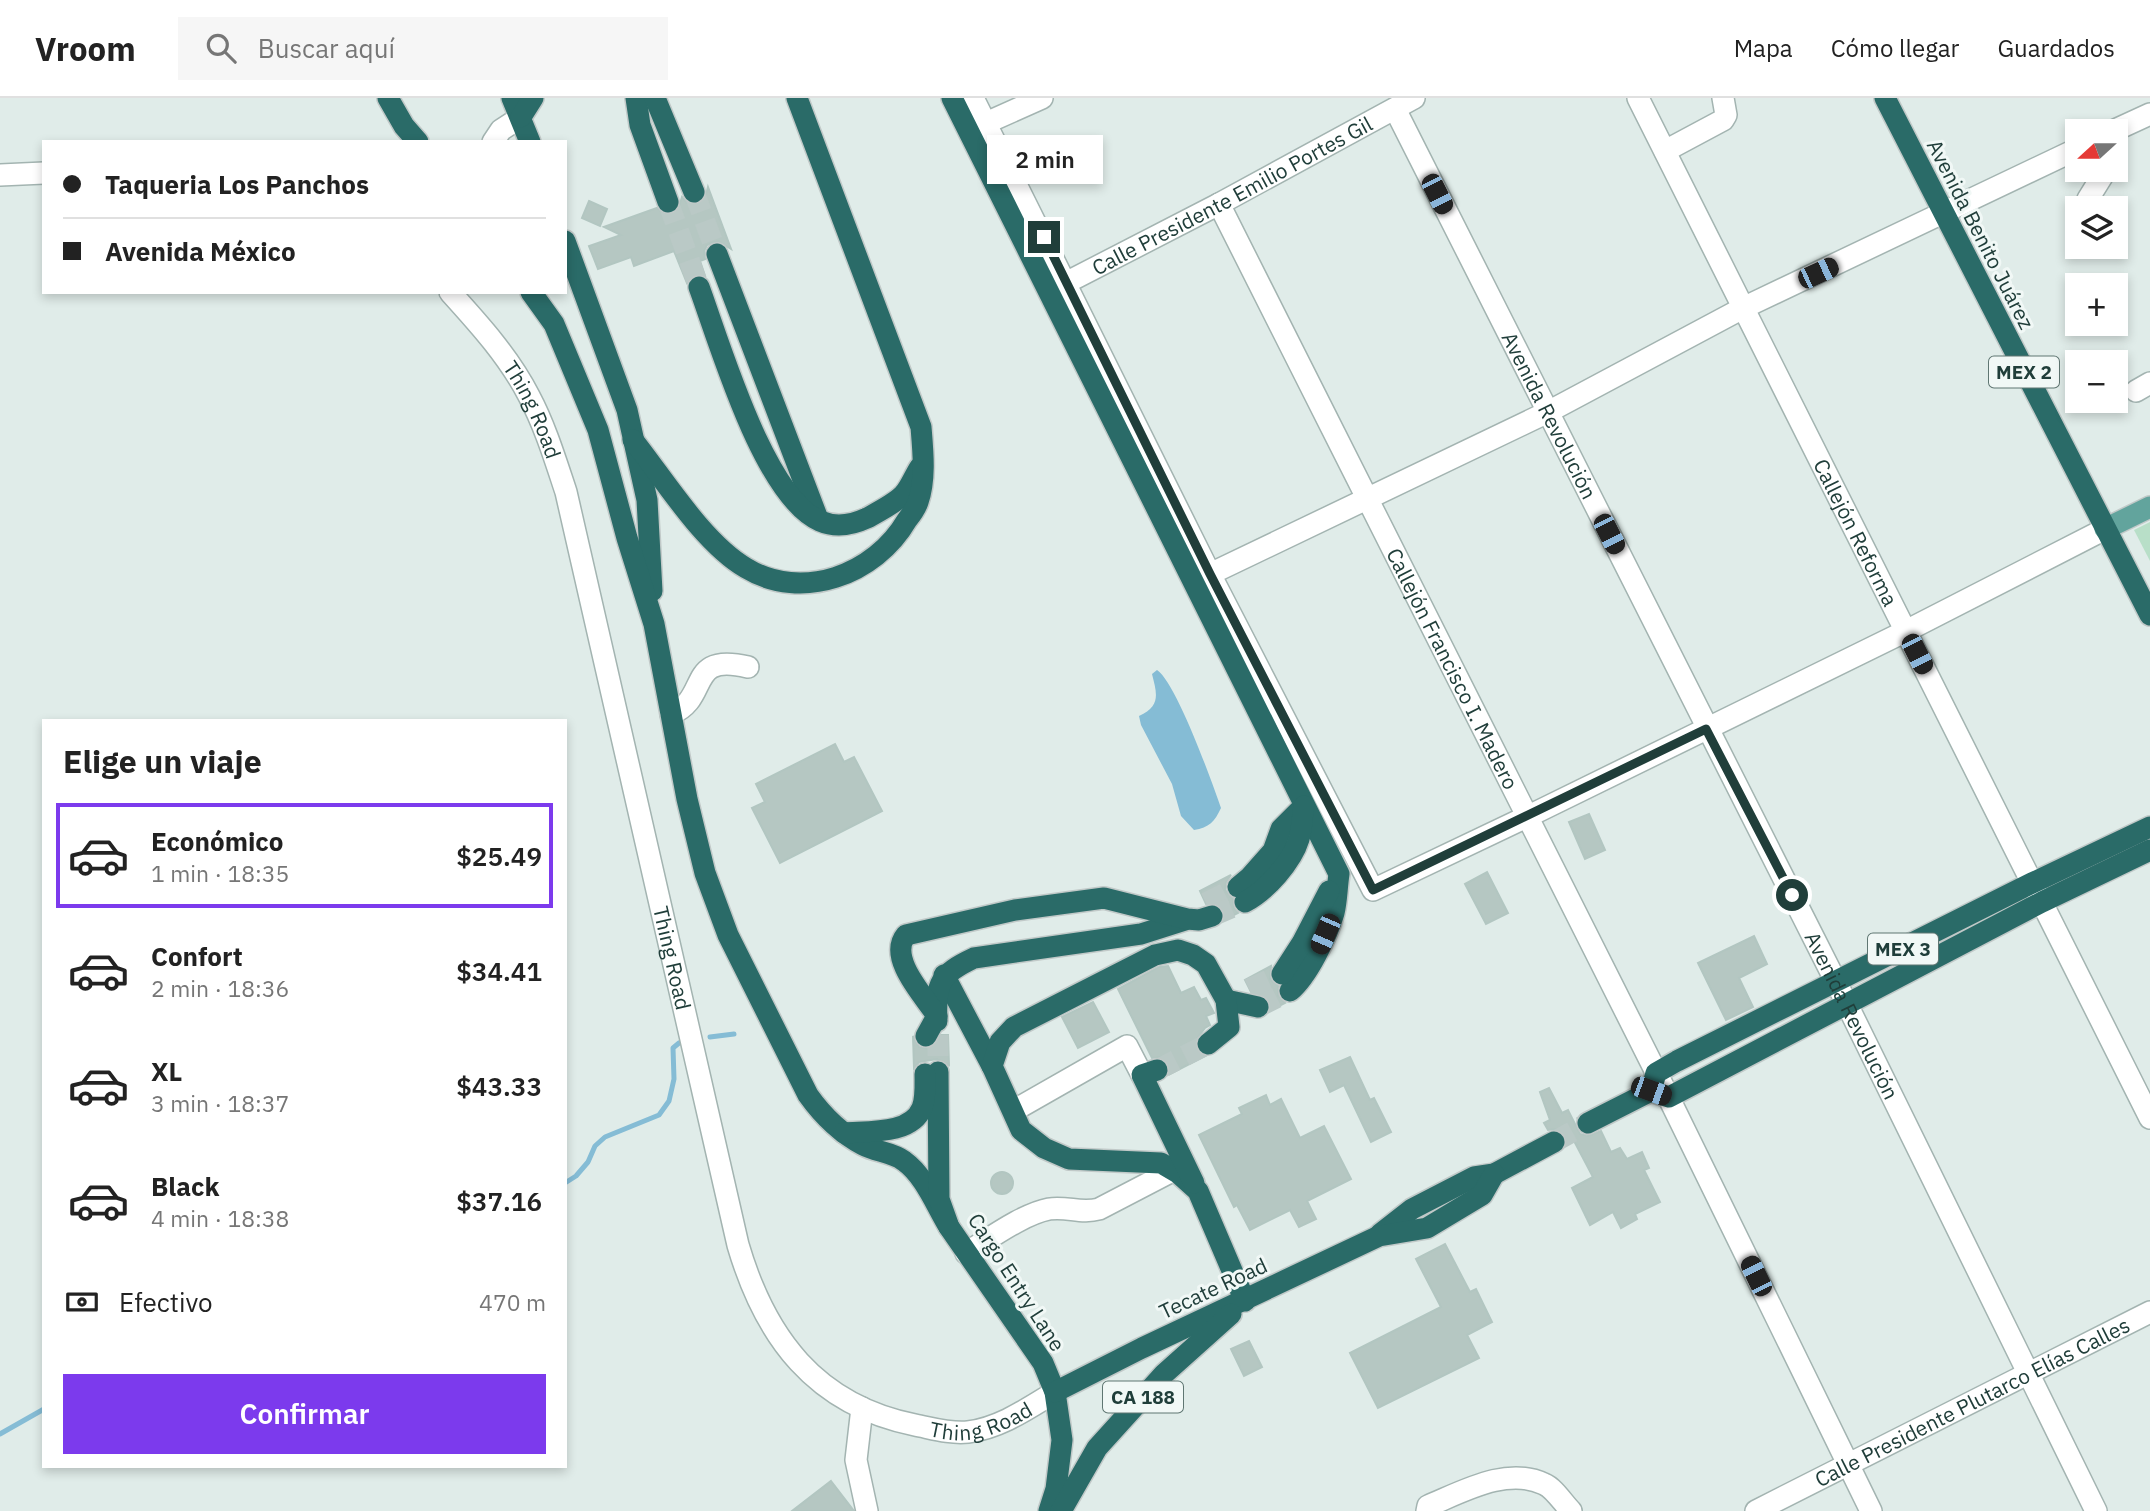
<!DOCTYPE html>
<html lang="es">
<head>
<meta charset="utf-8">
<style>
  body { margin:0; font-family:"IBM Plex Sans",sans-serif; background:#f6f6f6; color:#222; height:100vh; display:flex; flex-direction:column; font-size:26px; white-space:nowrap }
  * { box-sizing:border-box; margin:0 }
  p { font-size:23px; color:#767676 }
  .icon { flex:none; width:38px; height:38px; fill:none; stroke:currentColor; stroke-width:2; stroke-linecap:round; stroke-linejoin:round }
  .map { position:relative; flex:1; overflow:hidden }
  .side { position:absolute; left:42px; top:621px; width:525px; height:749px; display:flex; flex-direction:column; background:#fff; border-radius:0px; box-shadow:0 4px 10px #0003 }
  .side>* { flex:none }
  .guide { position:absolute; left:42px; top:42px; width:525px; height:154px; border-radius:0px; box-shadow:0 4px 10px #0003; display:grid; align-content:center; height:154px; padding:0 21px; background:#fff }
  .needle { width:46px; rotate:249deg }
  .fabs { position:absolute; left:2065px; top:21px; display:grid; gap:14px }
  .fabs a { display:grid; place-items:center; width:63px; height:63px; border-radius:0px; background:#fff; box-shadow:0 4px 10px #0003; font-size:35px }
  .end { position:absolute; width:32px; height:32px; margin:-16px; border:9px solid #203e3a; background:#fff; box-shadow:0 0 0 4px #fff }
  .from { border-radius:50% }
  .bubble { position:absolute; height:49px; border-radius:0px; background:#fff; box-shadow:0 4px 10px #0003; font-size:23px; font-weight:600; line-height:49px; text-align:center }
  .car { position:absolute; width:21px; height:42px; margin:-21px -10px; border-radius:9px; box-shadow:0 0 5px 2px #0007; background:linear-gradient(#222 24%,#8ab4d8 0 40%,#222 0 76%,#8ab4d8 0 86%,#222 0) }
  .guide b { display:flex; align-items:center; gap:24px; height:66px; font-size:26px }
  .guide b+b { border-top:2px solid #e0e0e0 }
  .guide i { width:18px; height:18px; background:#222 }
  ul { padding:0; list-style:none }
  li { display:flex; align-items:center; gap:21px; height:105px; margin:0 14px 10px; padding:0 7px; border:4px solid transparent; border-radius:0px }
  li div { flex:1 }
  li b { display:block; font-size:26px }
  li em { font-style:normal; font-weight:600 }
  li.active { border-color:#7c3aed }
  li>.icon { width:63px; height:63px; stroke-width:1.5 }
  h2 { padding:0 21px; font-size:32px; line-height:84px }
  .pay { display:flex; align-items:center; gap:18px; height:77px; padding:0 21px; font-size:26px }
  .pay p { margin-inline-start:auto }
  .action { display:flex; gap:14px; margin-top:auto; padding:14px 21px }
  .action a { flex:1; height:80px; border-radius:0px; background:#7c3aed; color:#fff; font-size:28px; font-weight:600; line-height:80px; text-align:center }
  header { display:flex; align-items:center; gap:42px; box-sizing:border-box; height:98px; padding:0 35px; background:#fff; border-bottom:2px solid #e0e0e0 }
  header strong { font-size:33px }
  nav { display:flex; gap:38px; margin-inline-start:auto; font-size:24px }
  .search { width:490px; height:63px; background:#f6f6f6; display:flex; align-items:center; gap:18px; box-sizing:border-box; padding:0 24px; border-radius:0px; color:#767676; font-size:26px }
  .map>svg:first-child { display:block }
</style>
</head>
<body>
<header>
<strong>Vroom</strong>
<div class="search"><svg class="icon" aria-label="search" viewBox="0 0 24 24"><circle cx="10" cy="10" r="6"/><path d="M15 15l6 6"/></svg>Buscar aquí</div>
<nav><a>Mapa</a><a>Cómo llegar</a><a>Guardados</a></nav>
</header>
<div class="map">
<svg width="2150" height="1413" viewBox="0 0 2150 1413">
  <rect width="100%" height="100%" fill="#e0ece9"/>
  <path fill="#b8dfc8" d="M2150,424V463L2134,432Z"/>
  <path fill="#85bcd5" d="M1157,572C1176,584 1212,684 1221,710C1215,723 1209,730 1194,732L1181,718L1172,686L1141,627L1139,618C1161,608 1157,596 1152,576Z"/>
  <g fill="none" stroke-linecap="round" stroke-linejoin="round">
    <g stroke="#85bcd5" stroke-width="5">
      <path d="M710,939L734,936"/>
      <path d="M565,1085L576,1078L588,1064L595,1048L605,1039L659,1017L669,1003L674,981L673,950L679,945"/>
      <path d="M0,1336L44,1311"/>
    </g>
  </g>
  <g fill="#b5c7c2" stroke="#b2c6c1" stroke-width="2">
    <path d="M708,89L731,151L718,143L707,147L704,153L705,161L700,163L705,178L694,177L687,185L674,153L634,168L631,159L598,171L589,148L621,137L604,129L657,110L665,117L673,116L678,112L682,99L687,105L698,106L705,101Z"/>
    <path d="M589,103L607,111L600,128L582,120Z"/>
    <path d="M835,646L844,664L854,659L882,713L780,765L752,710L765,704L756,686Z"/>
    <path d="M1589,716L1605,752L1585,761L1569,724Z"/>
    <path d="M1487,774L1508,815L1486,826L1465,786Z"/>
    <path d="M1231,777L1226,784L1225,792L1233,801L1234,810L1238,815L1224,822L1225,815L1221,809L1214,805L1206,806L1200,793Z"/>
    <path d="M1754,838L1767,866L1739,880L1753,909L1726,922L1698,865Z"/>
    <path d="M1168,868L1181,895L1194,889L1201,902L1206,900L1214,915L1206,918L1210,927L1205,930L1196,942L1197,954L1205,958L1170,976V969L1166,963L1159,959L1152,960L1118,891L1159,869Z"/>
    <path d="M1271,868L1270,881L1278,888V897L1285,905L1271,912L1267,900L1251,894L1245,882Z"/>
    <path d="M1093,904L1109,934L1078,950L1062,919Z"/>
    <path d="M941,937H948L949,967L937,961L919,964L914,970L913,938L919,949L927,951L933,949Z"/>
    <path d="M1350,959L1370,1002L1374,1000L1391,1034L1371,1044L1344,987L1330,994L1320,972Z"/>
    <path d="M1549,990L1562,1015L1568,1012L1580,1036L1588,1038L1601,1033L1611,1054L1620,1050L1627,1061L1642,1054L1649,1070L1644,1072L1660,1104L1635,1116L1637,1121L1621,1130L1613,1114L1590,1127L1572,1090L1593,1079L1573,1041L1567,1043L1561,1033L1555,1031L1548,1032L1544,1025L1550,1022L1540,994Z"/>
    <path d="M1266,997L1270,1007L1281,1001L1300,1040L1324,1028L1351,1081L1307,1103L1316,1121L1299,1129L1290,1112L1250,1132L1237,1107L1234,1109L1199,1037L1242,1016L1239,1010Z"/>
    <circle cx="1002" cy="1085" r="11"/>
    <path d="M1445,1146L1470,1194L1476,1191L1492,1224L1467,1237L1479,1260L1378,1310L1350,1255L1441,1209L1416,1161Z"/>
    <path d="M1249,1243L1262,1269L1244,1278L1231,1251Z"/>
    <path d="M831,1383L854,1413H792Z"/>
  </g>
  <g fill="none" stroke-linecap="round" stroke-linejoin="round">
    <g stroke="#bac9c6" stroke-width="21" stroke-dasharray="21 10" stroke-linecap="butt">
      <path d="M694,94L717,156"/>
      <path d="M668,104L699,189"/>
      <path d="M1206,805L1238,789"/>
      <path d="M1212,818L1245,804"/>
      <path d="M1249,891L1282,876"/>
      <path d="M1258,909L1290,893"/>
      <path d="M938,937V974"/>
      <path d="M1157,972L1208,946"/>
      <path d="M1554,1044L1588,1025"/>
    </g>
    <defs>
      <g id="minor">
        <path d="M973,0L1210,476L1373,792L1541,712L1906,533L2105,431"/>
        <path id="s1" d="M1638,0L2150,1020"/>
        <path id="s2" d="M1395,11L1836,884L2096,1413"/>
        <path d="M986,25L1042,0"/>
        <path d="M2113,33L2150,16"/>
        <path d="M493,44L501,32L521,19"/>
        <path d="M1665,53L1723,22L1726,17L1723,0"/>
        <path d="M0,77L44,75"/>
        <path id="s3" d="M1219,106L1663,988L1871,1413"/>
        <path d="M2087,110L2088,101L2106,72"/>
        <path id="s4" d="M1054,191L1219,106L1414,0"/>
        <path id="s5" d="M450,194C479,226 509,259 529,298C545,328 555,361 566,394L738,1147C765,1239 815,1307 915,1327C931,1330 950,1336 968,1334C1000,1330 1027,1311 1055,1294"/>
        <path d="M2136,293L2150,285"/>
        <path d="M1210,476L1548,314L1743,210L2077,51"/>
        <path d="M671,616C711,600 685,554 748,569"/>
        <path d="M1013,1013L1127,948L1142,977"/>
        <path d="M966,1155C989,1141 1023,1116 1049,1111C1067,1108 1081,1116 1099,1111L1174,1072"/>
        <path d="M862,1310L856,1362L867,1413"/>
        <path d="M1427,1413L1428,1408C1462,1394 1507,1368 1544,1386C1554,1390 1563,1405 1571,1413"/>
        <path id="s6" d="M1756,1413L2150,1214"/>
      </g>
      <path id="major" d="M2105,431L2150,409"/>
      <g id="highway">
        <path d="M388,0L404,28L418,44"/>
        <path d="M512,0L530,44"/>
        <path d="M636,0L640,27L668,104"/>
        <path d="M655,0L694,94"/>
        <path d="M952,0L1339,776C1337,789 1337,803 1334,815C1327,838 1308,878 1290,893"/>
        <path d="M1885,0L2150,517"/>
        <path d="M521,19L533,0"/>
        <path d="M565,143L627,312L647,402L652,493"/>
        <path d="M717,156L818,421"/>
        <path d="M699,189C720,246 764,399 820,423C836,430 852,427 867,420C878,414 894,406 903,397C910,390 914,378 920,369"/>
        <path d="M531,194L554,226L598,332L627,440L654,526L687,701L705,775L728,837L808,997C823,1018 840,1035 863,1047C876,1054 892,1054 904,1063C925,1078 936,1108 949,1129"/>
        <path d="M633,342C664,381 703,445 746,470C802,504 875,477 907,422C911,417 916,410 918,404C926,381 923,353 921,329L797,0"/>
        <path d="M1238,789L1250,779L1273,753L1281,731L1304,708"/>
        <path d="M1245,804C1266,793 1292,764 1299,741C1302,731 1302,719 1304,708"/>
        <path d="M1282,876L1302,845L1329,793"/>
        <path d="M944,877L992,968"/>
        <path d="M1226,902L1258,909"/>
        <path d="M937,923C935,885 940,876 974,860L1141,836L1185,822"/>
        <path d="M926,938L937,918C925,899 887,860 906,837L1015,812L1104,800L1187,821L1199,822L1212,818"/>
        <path d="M1208,946L1229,929L1226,902L1206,866L1193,857L1178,852L1155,857L1014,929L1000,944L992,968L1021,1032L1044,1050L1069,1061L1161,1065L1178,1075L1198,1093L1245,1203"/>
        <path d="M1157,972L1142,977L1194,1085"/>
        <path d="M938,974L939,1101L949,1129L1043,1265L1055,1294L1062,1342L1056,1391L1049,1413"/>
        <path d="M1651,993L1656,975L1677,963L2032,785L2150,729"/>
        <path d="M1588,1025L1651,993L1669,999L2042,804L2150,752"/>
        <path d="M844,1035C868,1033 911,1037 922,1010C926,1000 925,986 925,976"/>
        <path d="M1380,1136L1412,1111L1474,1079L1494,1076L1554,1044"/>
        <path d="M1055,1294L1142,1250L1379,1138L1427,1130L1482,1097L1494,1076"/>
        <path d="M1061,1413L1097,1350L1164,1276L1231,1216"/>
      </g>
    </defs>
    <use href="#minor" stroke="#a3b4b1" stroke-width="24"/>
    <use href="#major" stroke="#c1c9c8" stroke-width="24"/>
    <use href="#highway" stroke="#c1c9c8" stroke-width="24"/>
    <use href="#minor" stroke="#fff" stroke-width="21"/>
    <use href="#major" stroke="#62a49d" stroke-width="21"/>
    <use href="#highway" stroke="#2a6b68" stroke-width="21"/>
  </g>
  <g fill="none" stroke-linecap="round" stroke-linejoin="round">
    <path stroke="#203e3a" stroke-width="9" d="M1044,139L1210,476L1373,792L1706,631L1792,797"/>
  </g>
  <g text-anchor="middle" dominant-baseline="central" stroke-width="6" stroke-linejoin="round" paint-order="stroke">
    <g fill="#f1f8f6" stroke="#5f7672" stroke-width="2">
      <rect x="1989" y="258.5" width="70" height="31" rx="5"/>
      <rect x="1868" y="835.5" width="70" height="31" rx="5"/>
      <rect x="1103" y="1283.5" width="80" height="31" rx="5"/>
    </g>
    <g font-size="19" font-weight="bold" fill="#203e3a">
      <text x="2024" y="274">MEX 2</text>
      <text x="1903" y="851">MEX 3</text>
      <text x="1143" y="1299">CA 188</text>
    </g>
    <g font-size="21" fill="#203e3a" stroke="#f1f8f6">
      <text stroke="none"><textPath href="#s4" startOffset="201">Calle Presidente Emilio Portes Gil</textPath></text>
      <text transform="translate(1981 136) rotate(63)">Avenida Benito Juárez</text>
      <text stroke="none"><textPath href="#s5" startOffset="145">Thing Road</textPath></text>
      <text stroke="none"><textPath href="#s2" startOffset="343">Avenida Revolución</textPath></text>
      <text stroke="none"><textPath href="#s1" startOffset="486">Callejón Reforma</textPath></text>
      <text stroke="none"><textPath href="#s3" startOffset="520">Callejón Francisco I. Madero</textPath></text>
      <text stroke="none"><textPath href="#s5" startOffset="712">Thing Road</textPath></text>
      <text stroke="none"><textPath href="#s2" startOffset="1015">Avenida Revolución</textPath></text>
      <text transform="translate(1017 1184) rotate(57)">Cargo Entry Lane</text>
      <text transform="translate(1213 1190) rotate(-25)">Tecate Road</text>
      <text stroke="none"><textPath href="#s6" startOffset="242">Calle Presidente Plutarco Elías Calles</textPath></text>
      <text stroke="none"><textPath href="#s5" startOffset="1342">Thing Road</textPath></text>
    </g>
  </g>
</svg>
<div class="fabs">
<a><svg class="needle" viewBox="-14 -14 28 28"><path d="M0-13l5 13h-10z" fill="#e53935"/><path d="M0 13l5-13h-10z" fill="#767676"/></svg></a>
<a><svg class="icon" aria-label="layers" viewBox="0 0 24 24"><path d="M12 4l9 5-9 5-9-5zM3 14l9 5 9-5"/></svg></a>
<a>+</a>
<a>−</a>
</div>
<i class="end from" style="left:1792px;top:797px"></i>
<i class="end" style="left:1044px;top:139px"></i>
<div class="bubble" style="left:987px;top:37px;width:116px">2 min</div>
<i class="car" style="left:1437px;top:96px;rotate:153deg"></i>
<i class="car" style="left:1818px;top:175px;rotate:65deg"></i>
<i class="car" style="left:1609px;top:436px;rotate:153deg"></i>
<i class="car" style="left:1917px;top:556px;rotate:153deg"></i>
<i class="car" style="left:1325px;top:836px;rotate:203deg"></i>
<i class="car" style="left:1651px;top:993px;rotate:110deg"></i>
<i class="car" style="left:1756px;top:1178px;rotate:334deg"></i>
<div class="guide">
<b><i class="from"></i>Taqueria Los Panchos</b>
<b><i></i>Avenida México</b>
</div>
<section class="side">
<h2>Elige un viaje</h2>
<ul>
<li class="active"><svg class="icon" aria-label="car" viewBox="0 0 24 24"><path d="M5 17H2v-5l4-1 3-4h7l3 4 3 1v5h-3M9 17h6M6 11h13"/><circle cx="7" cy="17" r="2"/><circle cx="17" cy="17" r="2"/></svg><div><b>Económico</b><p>1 min · 18:35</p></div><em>$25.49</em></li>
<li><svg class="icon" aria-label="car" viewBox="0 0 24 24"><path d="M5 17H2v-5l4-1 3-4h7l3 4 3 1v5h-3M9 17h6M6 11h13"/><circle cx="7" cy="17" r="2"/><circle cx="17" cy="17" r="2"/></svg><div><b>Confort</b><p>2 min · 18:36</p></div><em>$34.41</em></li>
<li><svg class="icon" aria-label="car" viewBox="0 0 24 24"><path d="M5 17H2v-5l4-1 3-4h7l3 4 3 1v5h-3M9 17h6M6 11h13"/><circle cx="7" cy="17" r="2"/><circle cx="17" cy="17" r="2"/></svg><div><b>XL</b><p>3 min · 18:37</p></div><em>$43.33</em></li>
<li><svg class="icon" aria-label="car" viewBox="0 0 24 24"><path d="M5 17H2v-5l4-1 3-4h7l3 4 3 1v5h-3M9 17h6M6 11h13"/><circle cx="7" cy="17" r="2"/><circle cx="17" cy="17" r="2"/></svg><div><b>Black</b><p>4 min · 18:38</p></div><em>$37.16</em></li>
</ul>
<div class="pay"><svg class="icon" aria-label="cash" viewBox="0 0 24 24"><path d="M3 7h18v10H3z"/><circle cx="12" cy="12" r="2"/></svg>Efectivo<p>470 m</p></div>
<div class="action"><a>Confirmar</a></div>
</section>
</div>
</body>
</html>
